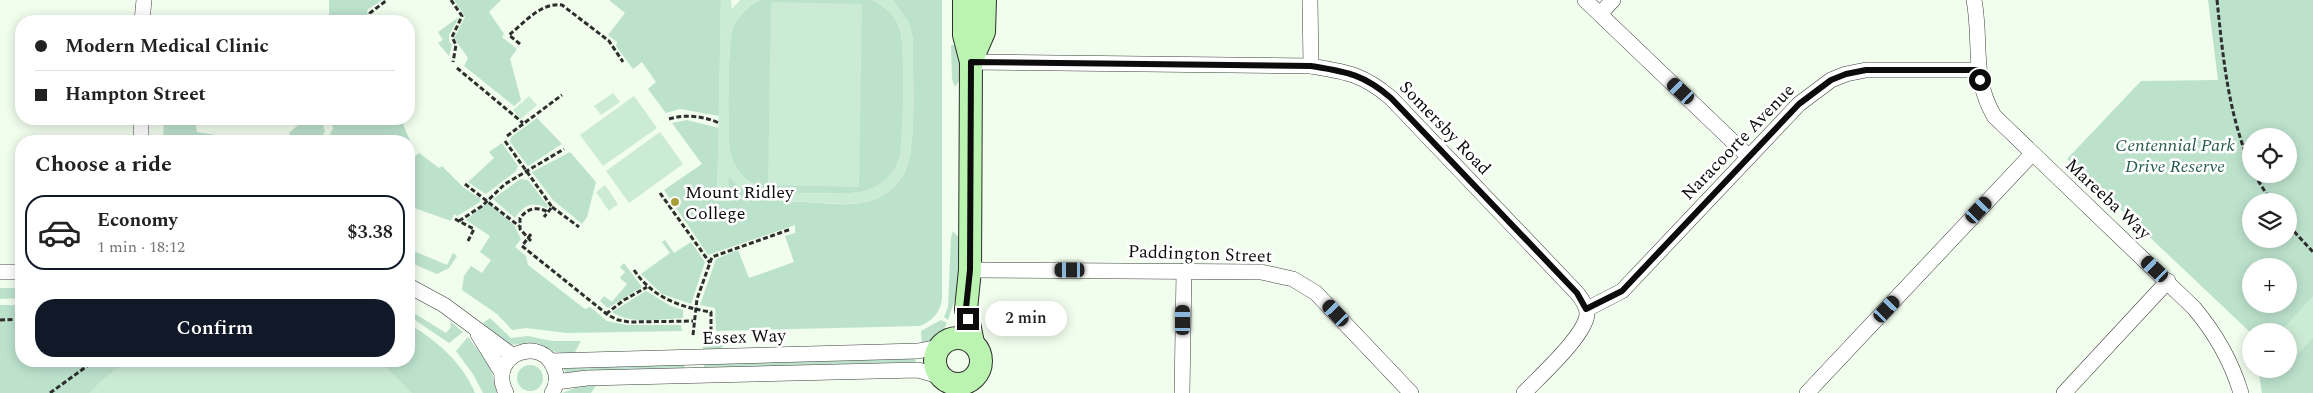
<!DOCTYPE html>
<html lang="en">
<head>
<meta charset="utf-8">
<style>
  body { margin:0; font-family:Spectral,serif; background:#f6f6f6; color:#222; height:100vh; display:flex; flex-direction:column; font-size:19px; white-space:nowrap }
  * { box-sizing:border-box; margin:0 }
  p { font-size:16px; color:#767676 }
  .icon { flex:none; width:28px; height:28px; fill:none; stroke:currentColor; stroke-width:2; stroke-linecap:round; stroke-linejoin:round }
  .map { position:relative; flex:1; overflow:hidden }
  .panel { position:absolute; left:15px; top:135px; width:400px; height:232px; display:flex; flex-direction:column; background:#fff; border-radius:20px; box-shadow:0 2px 12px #0003 }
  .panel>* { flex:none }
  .banner { position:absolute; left:15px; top:15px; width:400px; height:110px; border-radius:20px; box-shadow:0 2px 12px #0003; display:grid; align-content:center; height:110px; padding:0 20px; background:#fff }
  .tools { position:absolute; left:2242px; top:128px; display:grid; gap:10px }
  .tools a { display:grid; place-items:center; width:55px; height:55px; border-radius:50%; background:#fff; box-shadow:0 2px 12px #0003; font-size:25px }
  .end { position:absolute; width:22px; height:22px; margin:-11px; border:6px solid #0c0c0c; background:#fff; box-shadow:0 0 0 2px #fff }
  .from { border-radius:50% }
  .bubble { position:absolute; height:35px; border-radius:18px; background:#fff; box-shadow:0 2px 12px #0003; font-size:16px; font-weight:600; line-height:35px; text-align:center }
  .car { position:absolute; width:15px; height:30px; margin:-15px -8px; border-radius:6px; box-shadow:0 0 4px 1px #0007; background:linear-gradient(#222 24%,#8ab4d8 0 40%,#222 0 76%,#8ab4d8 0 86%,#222 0) }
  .banner b { display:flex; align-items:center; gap:18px; height:48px; font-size:19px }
  .banner b+b { border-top:1px solid #e0e0e0 }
  .banner i { width:12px; height:12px; background:#222 }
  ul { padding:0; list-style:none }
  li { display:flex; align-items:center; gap:15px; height:75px; margin:0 10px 8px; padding:0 10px; border:2px solid #e0e0e0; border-radius:20px }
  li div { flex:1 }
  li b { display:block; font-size:19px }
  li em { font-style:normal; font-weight:600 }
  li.on { border-color:#111827 }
  li>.icon { width:45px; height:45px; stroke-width:1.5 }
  h2 { padding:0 20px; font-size:22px; line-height:60px }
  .action { display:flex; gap:10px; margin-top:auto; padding:10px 20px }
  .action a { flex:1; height:58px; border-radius:20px; background:#111827; color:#fff; font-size:20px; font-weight:600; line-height:58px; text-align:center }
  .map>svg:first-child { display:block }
</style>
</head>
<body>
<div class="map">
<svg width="2313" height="393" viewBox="0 0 2313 393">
  <rect width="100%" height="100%" fill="#f1fded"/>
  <g fill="#bce2cc" fill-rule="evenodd">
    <path d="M329,0H382L367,10L369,21H329Z"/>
    <path d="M454,0H501L489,12L504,34L502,37L517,49L510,59L521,100L514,106L464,66L468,58L454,38L465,17Z"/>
    <path d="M609,0H721L719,116L680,109L666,113L648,89L656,82L642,62L633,69L616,46L617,42L608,35L625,13Z"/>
    <path d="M760,0H872C884,6 894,14 899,26C906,43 903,128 901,149C900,157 898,164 894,171C883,186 869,192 851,193C822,192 771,198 747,180C738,173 732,162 730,151C727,137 728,44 732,30C737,16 747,7 760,0Z"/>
    <path d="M893,0H942V299C940,313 933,320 920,326L716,331L715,308L700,305L716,259L738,250L749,278L794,262L785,236L795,233V225L708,255L664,190L702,164L672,123L687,120L719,128L717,193L729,176C748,200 777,201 805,202C826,203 850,207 870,201C885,197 900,184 906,169C917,144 912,71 913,40L909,23Z"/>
    <path d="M2208,0H2313V393H2262L2258,369H2289V331H2251V333L2067,159L2141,81L2218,80ZM2251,136H2289V174H2251ZM2251,201H2289V239H2251ZM2251,266H2289V304H2251Z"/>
    <path d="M459,17L449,35V42L452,44L449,56L438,43L443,40L438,32Z"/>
    <path d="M951,45H958L961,78L955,87L952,79Z"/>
    <path d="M537,118L562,144L528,166L510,142L511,137Z"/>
    <path d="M164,119H195L197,132L252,141H200L186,136L174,141H163Z"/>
    <path d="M305,119L322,122L325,131L320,141H295L289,133Z"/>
    <path d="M329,119H401L410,141H327L333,128Z"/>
    <path d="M502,143L518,166L516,171L486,194L468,182L494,158L489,152Z"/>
    <path d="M570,152L596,182L587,217L582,224L553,200L532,172Z"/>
    <path d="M409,153L413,158L419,153L439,168L442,166L464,188L481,199L480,202L457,216L454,214L451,221L409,206Z"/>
    <path d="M520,179L528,180L548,206L547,208C533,201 523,205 515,218L493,199Z"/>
    <path d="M488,202L514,225L521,239L515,247L526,256L528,265L585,309L590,307L607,321L627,325H681L682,331L567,333L526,328L512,330L497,314L462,290L464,276L471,266L482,273L491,260L480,252L490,236L466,220Z"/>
    <path d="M953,231L964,244L957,293L948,320L944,317L948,307L951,237Z"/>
    <path d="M665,240L674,253L691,242L705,262L691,304L662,294L641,274L670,253L662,242Z"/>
    <path d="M409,249L447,265L453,253L457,256L449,268L437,274L409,262Z"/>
    <path d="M624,263L642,287L608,308L600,301L604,296L612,302L627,284L620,278L625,272L620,267Z"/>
    <path d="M0,288H21V298L0,299Z"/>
    <path d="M646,291L671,306L683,310V318C661,319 630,325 612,312Z"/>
    <path d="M0,305H21V361H409V324C437,341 462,362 475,393H0Z"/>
    <path d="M409,310L446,333L451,327L450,321L463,332L449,343L409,316Z"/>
    <path d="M490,318L511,338L528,336L552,341H581L574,354L555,352L537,343L509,345L498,338L483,323Z"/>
    <path d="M941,320L947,323L941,335L922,344L921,331Z"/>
    <path d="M468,337L490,366L497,393H483L473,374L456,351Z"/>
    <path d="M728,338L720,351H703V339Z"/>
    <path d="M915,358L916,362L704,368V364Z"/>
    <path d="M684,364L685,368L566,375L563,366Z"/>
    <circle cx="530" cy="378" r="13"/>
    <path d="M597,384L591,393H562L577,387Z"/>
  </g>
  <g fill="#ccebd5">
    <path d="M721,0H731L732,9L740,0H760C747,7 737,16 732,30C728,44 727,137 730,151C732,162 738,173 747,180C771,198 822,192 851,193C874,191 889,181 899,160C903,138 906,44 899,26C894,14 884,6 872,0H893L909,23L913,40C912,71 917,144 906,169C900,183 888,195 874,200C853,207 830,203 809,202C778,201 751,202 729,177L728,194H717Z"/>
    <path d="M771,2L862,4L859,187L768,185Z"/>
    <path d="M613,93L620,102L601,115L594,106Z"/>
    <path d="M529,96L537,105L521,119L513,110Z"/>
    <path d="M634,96L657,128L603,166L580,135Z"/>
    <path d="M660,132L683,164L629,203L606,171Z"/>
    <path d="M605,185L618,204L609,211L596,192Z"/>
    <path d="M2313,296V338L2295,357L2289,350V331H2281Z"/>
    <path d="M127,361H380L412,393H89L104,378Z"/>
  </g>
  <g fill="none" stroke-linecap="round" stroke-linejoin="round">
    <defs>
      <g id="street">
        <path d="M1310,0L1311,66"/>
        <path d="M1585,0L1748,156"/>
        <path d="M1974,0C1982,43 1971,76 1994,116L2194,308C2216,334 2231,360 2241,393"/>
        <path d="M1600,14L1613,0"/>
        <path d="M142,21L144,0"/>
        <path d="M971,62L1311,66C1347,72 1363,74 1391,98L1577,293C1582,299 1587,306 1587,314C1586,335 1539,377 1524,393"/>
        <path d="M141,141V119"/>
        <path d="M970,270L1261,272L1293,279L1316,293L1411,393"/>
        <path d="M0,272H21"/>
        <path d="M409,286L444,305L513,356"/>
        <path d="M1587,309L1622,291L1799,104L1831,80L1846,74L1866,70H1978"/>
        <path d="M478,334L502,373"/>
        <path d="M550,361L918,351L939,347"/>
        <path d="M556,382L587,378L918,370L939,376"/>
        <path d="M506,393C486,354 544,333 555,371C558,378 556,386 552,393"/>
        <path d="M1182,393L1184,271"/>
        <path d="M1807,393L2032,154"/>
        <path d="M2064,393L2168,281"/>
      </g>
      <g id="secondary">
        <path d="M964,0V35L971,62L970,270L966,309L973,343"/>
        <path d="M971,62L984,32L985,0"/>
        <circle cx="958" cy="361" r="23"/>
      </g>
    </defs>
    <use href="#street" stroke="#3f3f3f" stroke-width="16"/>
    <use href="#secondary" stroke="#2e2e2e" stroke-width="24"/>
    <g stroke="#2e2e2e" stroke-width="3" stroke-dasharray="5 2.5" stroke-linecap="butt">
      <path d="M451,0L462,16L452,37L456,45L453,62"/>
      <path d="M2217,0C2223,57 2228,113 2251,167"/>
      <path d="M372,21L370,13L387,0"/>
      <path d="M520,44L509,35C524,23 541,2 562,5L609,41L623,62"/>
      <path d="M457,68L523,123"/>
      <path d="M669,119C686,114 703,116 719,123"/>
      <path d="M507,136L562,95"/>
      <path d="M180,141L188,139L195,141"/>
      <path d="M305,141L307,136"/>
      <path d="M505,141L552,207L544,217"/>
      <path d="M2254,174L2271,201"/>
      <path d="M465,184L519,226"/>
      <path d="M660,193L710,263"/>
      <path d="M552,207L579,227"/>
      <path d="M455,219L474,229L468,241"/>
      <path d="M459,221L482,206L505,184L564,149"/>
      <path d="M2289,226L2313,252"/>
      <path d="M531,234L522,246L608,315L618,320L629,322L693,321"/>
      <path d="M531,241L520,229V218C528,208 537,206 548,212"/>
      <path d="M634,270C652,297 679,307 711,312V335"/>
      <path d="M606,314L624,300L647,287"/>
      <path d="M0,320L21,319"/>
      <path d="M693,335L697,299L712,257L791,229"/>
      <path d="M50,393L94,361"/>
    </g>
    <use href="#street" stroke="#fff" stroke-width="15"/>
    <use href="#secondary" stroke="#bbf4b1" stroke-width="22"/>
  </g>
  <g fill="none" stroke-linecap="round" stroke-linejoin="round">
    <path stroke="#0c0c0c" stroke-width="6" d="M968,319L966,308L970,270L971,62L1311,66C1347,72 1363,74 1391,98L1577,293L1586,309L1622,291L1799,104L1831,80L1846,74L1866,70H1978L1980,80"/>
  </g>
  <circle fill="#a99e37" stroke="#fff" stroke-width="2" cx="675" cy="202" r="5"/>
  <g text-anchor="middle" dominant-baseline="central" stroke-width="5" stroke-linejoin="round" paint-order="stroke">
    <g font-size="18" fill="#0c0c0c" stroke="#fff">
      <text transform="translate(1445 128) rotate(46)">Somersby Road</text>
      <text transform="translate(1738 142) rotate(-46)">Naracoorte Avenue</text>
      <text transform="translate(2108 199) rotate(43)">Mareeba Way</text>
      <text transform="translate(1200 254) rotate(2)">Paddington Street</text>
      <text transform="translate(744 337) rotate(-2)">Essex Way</text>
    </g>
    <g font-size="18" font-style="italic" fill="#255b4d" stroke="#fff">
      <text x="2175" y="145">Centennial Park<tspan x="2175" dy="21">Drive Reserve</tspan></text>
    </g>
    <g font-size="18" fill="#0c0c0c" stroke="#fff" text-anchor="start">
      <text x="685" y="192">Mount Ridley<tspan x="685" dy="21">College</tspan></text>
    </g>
  </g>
</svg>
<div class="tools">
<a><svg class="icon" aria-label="locate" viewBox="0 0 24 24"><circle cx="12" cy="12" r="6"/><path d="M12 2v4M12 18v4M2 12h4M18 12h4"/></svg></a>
<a><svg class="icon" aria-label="layers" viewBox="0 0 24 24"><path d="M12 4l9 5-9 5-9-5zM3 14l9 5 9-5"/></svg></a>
<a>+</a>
<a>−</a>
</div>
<i class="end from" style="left:1980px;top:80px"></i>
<i class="end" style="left:968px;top:319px"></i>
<div class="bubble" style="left:985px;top:301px;width:82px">2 min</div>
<i class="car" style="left:1681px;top:91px;rotate:313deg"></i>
<i class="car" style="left:1979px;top:210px;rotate:43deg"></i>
<i class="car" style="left:2155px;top:269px;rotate:313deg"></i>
<i class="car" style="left:1070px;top:270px;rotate:270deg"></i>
<i class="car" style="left:1887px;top:309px;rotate:43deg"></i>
<i class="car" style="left:1336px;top:313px;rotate:317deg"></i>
<i class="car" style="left:1183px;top:320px;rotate:0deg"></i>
<div class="banner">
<b><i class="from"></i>Modern Medical Clinic</b>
<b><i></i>Hampton Street</b>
</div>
<section class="panel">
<h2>Choose a ride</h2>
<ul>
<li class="on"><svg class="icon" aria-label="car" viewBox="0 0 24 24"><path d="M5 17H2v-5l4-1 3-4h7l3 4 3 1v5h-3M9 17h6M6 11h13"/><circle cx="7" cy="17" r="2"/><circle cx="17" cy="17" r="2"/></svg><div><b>Economy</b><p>1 min · 18:12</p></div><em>$3.38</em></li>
</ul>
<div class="action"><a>Confirm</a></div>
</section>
</div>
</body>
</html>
